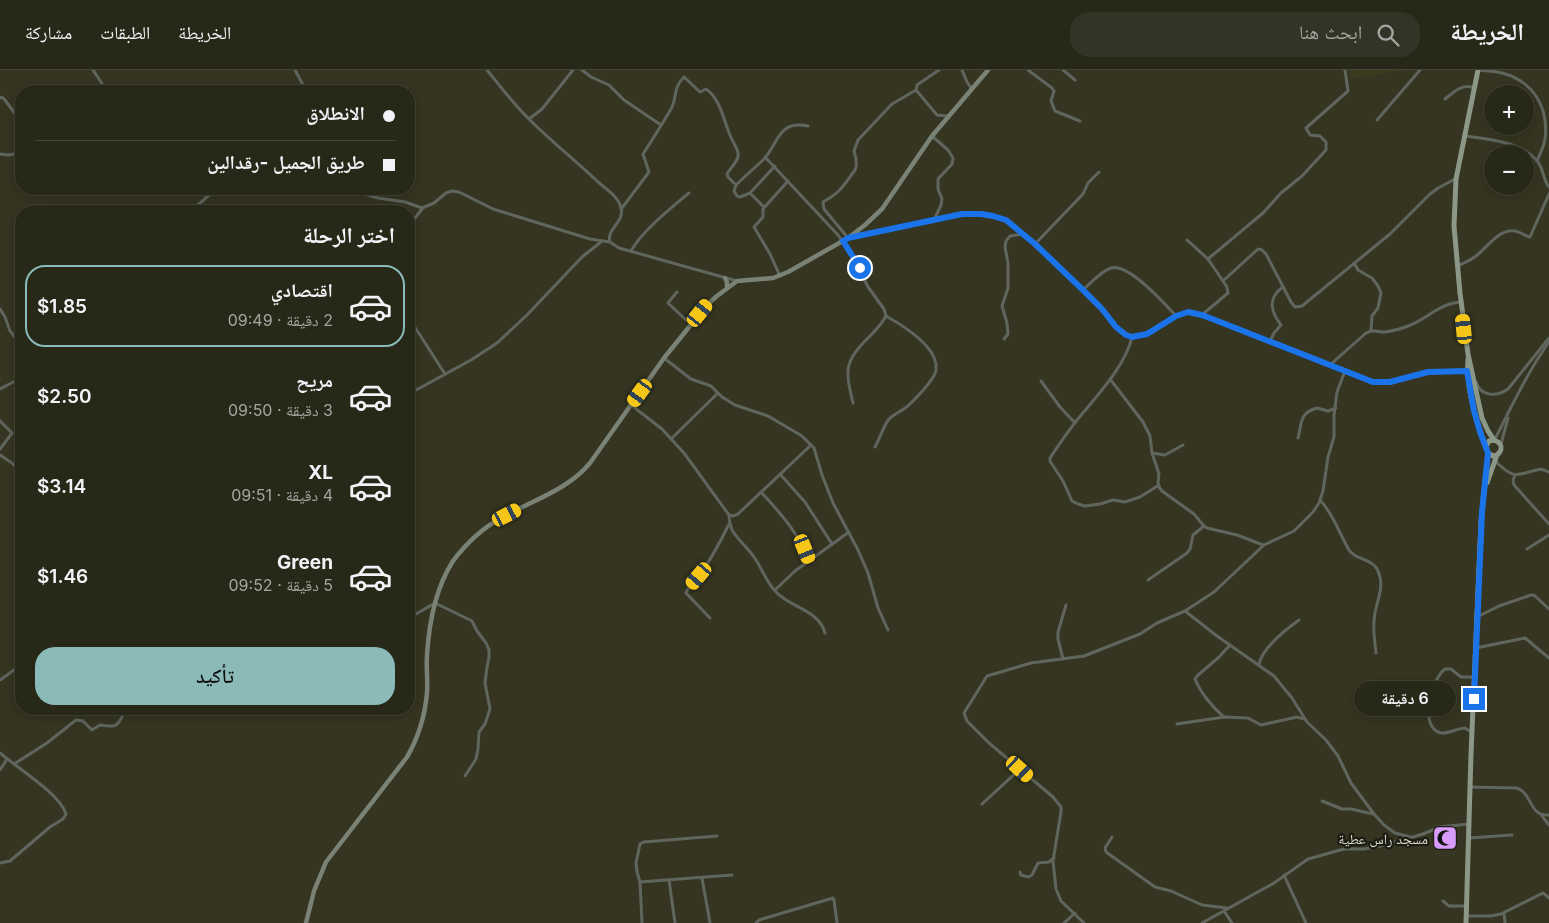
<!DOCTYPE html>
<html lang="ar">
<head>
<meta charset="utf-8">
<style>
  body { margin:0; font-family:Inter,"Noto Naskh Arabic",sans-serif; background:#343426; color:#f1f3f6; direction:rtl; height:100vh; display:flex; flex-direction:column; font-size:19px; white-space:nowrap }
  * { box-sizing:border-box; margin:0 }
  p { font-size:16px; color:#a5a6a2 }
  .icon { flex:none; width:28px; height:28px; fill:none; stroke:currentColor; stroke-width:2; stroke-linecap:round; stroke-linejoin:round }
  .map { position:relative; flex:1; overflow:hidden; direction:ltr }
  .details { position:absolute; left:15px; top:135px; width:400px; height:510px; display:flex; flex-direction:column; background:#282819; border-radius:20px; box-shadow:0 2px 12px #0003,0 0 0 1px #444438; direction:rtl }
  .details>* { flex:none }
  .guide { position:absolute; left:15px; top:15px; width:400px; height:110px; border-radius:20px; box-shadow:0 2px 12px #0003,0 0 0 1px #444438; direction:rtl; display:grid; align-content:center; height:110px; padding:0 20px; background:#282819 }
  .buttons { position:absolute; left:1484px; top:15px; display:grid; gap:10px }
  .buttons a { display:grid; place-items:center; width:50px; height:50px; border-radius:50%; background:#282819; box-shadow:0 2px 12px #0003,0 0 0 1px #444438; font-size:25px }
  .end { position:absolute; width:22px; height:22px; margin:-11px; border:6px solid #1a73e8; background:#fff; box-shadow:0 0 0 2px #fff }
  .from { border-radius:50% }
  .bubble { position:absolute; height:35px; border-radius:18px; background:#282819; box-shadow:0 2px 12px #0003,0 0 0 1px #444438; font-size:16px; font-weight:600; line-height:35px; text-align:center; direction:rtl }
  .car { position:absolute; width:15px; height:30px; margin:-15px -8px; border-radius:6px; box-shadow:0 0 4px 1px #0007; background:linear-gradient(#f5c518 24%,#345 0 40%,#f5c518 0 76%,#345 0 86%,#f5c518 0) }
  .guide b { display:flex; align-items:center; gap:18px; height:48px; font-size:19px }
  .guide b+b { border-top:1px solid #444438 }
  .guide i { width:12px; height:12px; background:#f1f3f6 }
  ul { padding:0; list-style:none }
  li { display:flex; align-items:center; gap:15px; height:82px; margin:0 10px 8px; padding:0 10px; border:2px solid transparent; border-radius:20px }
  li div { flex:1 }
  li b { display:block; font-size:19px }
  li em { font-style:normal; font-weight:600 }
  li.selected { border-color:#8bbbb9 }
  li>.icon { width:45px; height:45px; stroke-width:1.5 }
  h2 { padding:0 20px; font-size:22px; line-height:60px }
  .cta { display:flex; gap:10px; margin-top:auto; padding:10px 20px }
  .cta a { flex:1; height:58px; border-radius:20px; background:#8bbbb9; color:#111; font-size:20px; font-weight:600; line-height:58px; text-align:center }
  header { display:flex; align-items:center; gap:30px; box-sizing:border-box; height:70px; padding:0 25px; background:#282819; border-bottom:1px solid #444438 }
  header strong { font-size:24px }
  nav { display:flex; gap:28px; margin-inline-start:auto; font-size:18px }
  .search { width:350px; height:45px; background:#343426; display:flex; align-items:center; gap:12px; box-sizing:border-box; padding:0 18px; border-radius:20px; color:#a5a6a2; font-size:19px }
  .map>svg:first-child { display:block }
</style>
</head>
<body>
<header>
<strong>الخريطة</strong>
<div class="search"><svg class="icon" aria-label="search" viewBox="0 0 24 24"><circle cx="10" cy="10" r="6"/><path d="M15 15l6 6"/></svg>ابحث هنا</div>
<nav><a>الخريطة</a><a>الطبقات</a><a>مشاركة</a></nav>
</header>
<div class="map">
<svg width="1549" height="853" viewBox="0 0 1549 853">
  <rect width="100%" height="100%" fill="#353521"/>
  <path fill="#3c3b20" d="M1350,0H1406L1351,9Z"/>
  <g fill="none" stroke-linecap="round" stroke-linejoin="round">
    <g stroke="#60665e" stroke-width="3">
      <path d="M93,0L107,21"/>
      <path d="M295,0L303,15"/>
      <path d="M487,0C501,17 514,35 530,50C552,72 576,91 598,112C606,119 619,127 621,138C625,152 606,159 610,172L619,178L737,211"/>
      <path d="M582,0L591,7L609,15L624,30L661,55"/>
      <path d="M939,0L917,15L916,20L937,45L948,46"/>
      <path d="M962,0L967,12L972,19"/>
      <path d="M1028,0L1052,18L1054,21L1051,31L1055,41L1080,51"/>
      <path d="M1063,0L1075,10"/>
      <path d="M1478,0C1486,1 1494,1 1502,3C1533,11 1549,37 1545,69C1544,76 1540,84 1537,91"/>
      <path d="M916,20L892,34L858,70L854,81C856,87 858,94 855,100C843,116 841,122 823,132L824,139L848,168L962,145L981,144L993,146L1006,150L1035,174L1083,220L1117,257L1126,265L1132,267L1147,264L1176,246L1188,242L1202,245L1215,250L1373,312H1390L1428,303L1468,300"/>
      <path d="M0,28L2,27L5,30L21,52"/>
      <path d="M1445,29C1454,22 1462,13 1474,18"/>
      <path d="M529,49L542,39L573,0"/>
      <path d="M1377,50L1420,0"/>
      <path d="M932,66L948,80L953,88L952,94L938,109V119L942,129L941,135L934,150"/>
      <path d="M1466,66C1489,70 1522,71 1538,92C1544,100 1543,110 1549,117"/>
      <path d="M0,84L8,85L21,83"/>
      <path d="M765,87L838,165L854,189L868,217L884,239L886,246C882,254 876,260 869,267C844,291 845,300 853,333"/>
      <path d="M775,96L750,123L740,127L737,126L734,121L736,115C745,106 756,97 765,88C779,71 779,50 808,56"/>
      <path d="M347,119L378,128L405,132L422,138L434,133L446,123L452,121L459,122L493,139L590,169L610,172"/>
      <path d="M750,123L764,137"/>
      <path d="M622,138L649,102L643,84C653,69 662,54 671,39C678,26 672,19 684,7L700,22L706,19C720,28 724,51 730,65C732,71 737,77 738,83C740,90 730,98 727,104L728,107L736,115"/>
      <path d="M191,141L216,119"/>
      <path d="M409,156L422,139"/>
      <path d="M1187,170L1208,189L1227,217L1228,223L1203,244"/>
      <path d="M1035,174L1083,124L1088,113L1099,102"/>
      <path d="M631,181C641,162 672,137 689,123"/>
      <path d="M1208,189L1263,143L1281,123L1302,106L1326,80V72L1320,66L1310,65L1306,58L1348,21L1345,0"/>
      <path d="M1354,193L1358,200L1372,208L1378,216L1381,223L1378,238L1372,246L1371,260"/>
      <path d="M1458,196C1464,193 1471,190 1476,186C1487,178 1499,158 1515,161C1521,162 1525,166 1530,167L1549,124"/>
      <path d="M780,206L770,184L754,157L763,147V139L788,111"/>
      <path d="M1223,211L1258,179L1262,180L1266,184L1291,232L1295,237L1302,236L1390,164L1429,125L1438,118L1455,109"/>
      <path d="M1083,220C1091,213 1101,201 1111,198C1129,193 1165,234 1176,246"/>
      <path d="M677,222L668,233L686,250L693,251"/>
      <path d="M0,239L5,247L10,261L21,275"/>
      <path d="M409,248L445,304"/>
      <path d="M1132,267C1126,294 1099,324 1082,344C1070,358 1060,373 1050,388V391L1063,411L1072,431L1078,434L1085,436L1100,434L1113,430L1125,432L1140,427L1159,415"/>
      <path d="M1004,269L1008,264L1007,253L1002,236L1008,218V193L1005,177L1006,171L1010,166L1023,164"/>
      <path d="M1270,271L1274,263L1281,255C1271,242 1267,228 1283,217"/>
      <path d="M664,288L691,309L711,316L722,327L735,335L768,346L802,366L814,378L822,405L833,433L858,480L868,503L878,538L888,560"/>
      <path d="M1330,295L1366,263C1373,259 1378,262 1385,262C1392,261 1401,259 1408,256C1427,249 1440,233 1461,232"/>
      <path d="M1110,309L1143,352L1150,366L1152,383L1159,404L1158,412L1159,417L1162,421L1194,444L1204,456L1207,458L1237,465L1263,475"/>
      <path d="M1041,311L1060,337L1075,353"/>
      <path d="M1476,312C1481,327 1497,327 1508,319L1549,268"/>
      <path d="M409,318L412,321L418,319L471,290L497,273L527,245L582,187L601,172"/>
      <path d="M0,319L21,308"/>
      <path d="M631,335L662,359L684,383L729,445C729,451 730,454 732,460C738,470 747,477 754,487C762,498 766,512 776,522C791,538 819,540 825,563"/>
      <path d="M0,351L12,363L0,379"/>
      <path d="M1298,368C1302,353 1299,343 1317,338L1328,341L1336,338"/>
      <path d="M671,369L718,323"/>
      <path d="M1495,369C1512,336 1527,303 1549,272"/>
      <path d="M1501,374L1508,348"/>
      <path d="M875,377C880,368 883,357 889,349C895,343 905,340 911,333C917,327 935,309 936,300C939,277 902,255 886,246"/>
      <path d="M1152,383L1165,385L1183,375"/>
      <path d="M0,385L12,393L21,403"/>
      <path d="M1495,391C1517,412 1516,404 1541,399L1549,402"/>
      <path d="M780,404L805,432L832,474"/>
      <path d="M1515,405L1513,410L1514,415L1549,454"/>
      <path d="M761,422C782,445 797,461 809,491"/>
      <path d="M1320,430C1334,445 1339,463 1349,480C1355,490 1371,488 1377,499C1387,518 1374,534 1374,552C1373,562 1375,573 1376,583"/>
      <path d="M729,445L733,446L738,444L811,375"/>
      <path d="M1527,479L1549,465"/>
      <path d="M1148,510L1187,483L1190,479L1193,465L1204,456"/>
      <path d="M775,520L795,501L849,462"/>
      <path d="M1185,541L1217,566L1274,606L1292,628L1307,652L1326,670L1338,686L1351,713L1374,744L1384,755L1395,763L1410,767"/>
      <path d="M1477,547L1499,536L1531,525H1534L1549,539"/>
      <path d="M409,548L435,533L472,551L477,561L486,573L489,580V588L487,597L485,613L490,639L485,654L479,662L478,679L476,689L465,706"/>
      <path d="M710,548L686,523C688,516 696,510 701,504C711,488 721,471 729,454"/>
      <path d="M1476,578L1525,568L1549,588"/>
      <path d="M1063,589L1058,569V562L1066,535"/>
      <path d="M1259,594C1263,578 1285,560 1299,550"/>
      <path d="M0,610L21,595"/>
      <path d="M1224,647C1213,638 1200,622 1195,609L1197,606L1219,587L1230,575"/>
      <path d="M1177,654L1224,647L1248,648L1261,655L1297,647L1305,649"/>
      <path d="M1471,662L1465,658C1457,658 1445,666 1438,662C1419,652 1432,609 1445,599H1451L1461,607H1474"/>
      <path d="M0,683C16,697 60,724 66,744L63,749L50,757L10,791L0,793"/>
      <path d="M14,694L47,673L76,650L83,651L92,660L100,655C124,659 115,652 128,639"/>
      <path d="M0,700L7,689"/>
      <path d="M1470,717L1517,718C1533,724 1529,747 1549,745"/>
      <path d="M1322,731L1342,739H1351L1373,744"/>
      <path d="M982,734L1020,699"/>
      <path d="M1542,746L1549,755"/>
      <path d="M1112,767L1105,778L1106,782L1155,817L1171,821L1202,835L1227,838"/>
      <path d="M1469,768L1512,765"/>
      <path d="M1020,802L1021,805L1028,807L1032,805L1038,793L1049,792L1054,788"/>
      <path d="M1284,805L1306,853"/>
      <path d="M702,808L710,853"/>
      <path d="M669,810L675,853"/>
      <path d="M640,812L732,805"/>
      <path d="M1443,831L1449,836H1466"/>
      <path d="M1224,841L1232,853"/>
      <path d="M1504,843L1505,853"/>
      <path d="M1467,846H1491L1501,844L1543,823L1549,828"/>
      <path d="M642,853L640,812L637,802L636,793L640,774L644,772L717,766"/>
      <path d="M756,853L759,850L833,828L834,830L837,853"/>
      <path d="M1064,853L1075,843"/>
      <path d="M1084,853L1061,831L1056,819L1053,791L1061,742V737L1053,727L989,673L967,651L964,643L987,606L1031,593L1084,586L1140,564L1157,553L1185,541L1214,522L1264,475L1294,461L1313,442L1319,433L1323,421L1328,387L1334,367V345L1337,322L1345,301"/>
      <path d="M1202,853L1274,813L1308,789L1344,779H1364L1385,775L1423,764L1440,757L1469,754"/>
    </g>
    <g stroke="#798275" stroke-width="4.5">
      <path d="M725,208L727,212V217"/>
      <path d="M306,853L314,821L326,792L407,687C418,668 425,645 427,623C428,610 426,598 427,585C429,553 435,519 453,491C465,475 483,458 501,448C531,431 568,420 590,393L664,288L707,235L717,226L737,211L773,208L788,202L848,168L865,155L882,139L932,66L988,0"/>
    </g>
    <g stroke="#8b9787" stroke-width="5">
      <path d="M1478,0L1456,109L1454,156L1460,223L1468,284L1482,348L1488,361L1494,370"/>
      <path d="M1468,289C1466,317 1476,351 1486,377"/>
      <path d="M1487,413L1497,385C1506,378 1499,368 1489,371L1486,377L1488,383L1493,386L1497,385"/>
      <path d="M1466,853L1471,684L1481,451L1488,383"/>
    </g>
  </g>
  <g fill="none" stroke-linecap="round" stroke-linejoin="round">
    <path stroke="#1a73e8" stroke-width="6" d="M860,198L843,171L848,168L962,144H981L993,146L1006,150L1035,174L1083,220L1102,239L1116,257L1126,265L1132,267L1147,264L1176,246L1188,242L1202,245L1215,250L1373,312H1390L1428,302L1467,301L1474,341L1480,362L1488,383L1482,442L1474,629"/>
  </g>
  <defs>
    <symbol id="mosque-square" viewBox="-11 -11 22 22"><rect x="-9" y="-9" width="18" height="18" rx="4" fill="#d79bf9" stroke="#1c1c13"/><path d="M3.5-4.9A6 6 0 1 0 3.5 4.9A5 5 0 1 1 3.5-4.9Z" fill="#111"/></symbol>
  </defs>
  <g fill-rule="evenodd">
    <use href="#mosque-square" x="1431" y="754" width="28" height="28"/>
  </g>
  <g text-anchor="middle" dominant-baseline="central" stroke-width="4.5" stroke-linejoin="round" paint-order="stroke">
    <g font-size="14" fill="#dbdbcf" stroke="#1c1c13" text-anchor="end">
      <text x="1428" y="768">مسجد راس عطية</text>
    </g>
  </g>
</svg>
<div class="buttons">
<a>+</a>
<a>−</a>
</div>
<i class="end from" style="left:860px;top:198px"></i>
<i class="end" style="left:1474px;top:629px"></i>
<div class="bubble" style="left:1354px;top:611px;width:102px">6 دقيقة</div>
<i class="car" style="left:700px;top:243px;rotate:39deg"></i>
<i class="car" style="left:1464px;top:259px;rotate:354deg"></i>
<i class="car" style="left:640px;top:323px;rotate:216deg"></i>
<i class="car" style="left:507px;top:445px;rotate:63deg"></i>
<i class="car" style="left:805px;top:479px;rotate:158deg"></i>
<i class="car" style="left:699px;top:506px;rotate:220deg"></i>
<i class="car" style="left:1020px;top:699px;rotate:132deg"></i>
<div class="guide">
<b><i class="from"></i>الانطلاق</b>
<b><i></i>طريق الجميل -رقدالين</b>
</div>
<section class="details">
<h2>اختر الرحلة</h2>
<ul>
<li class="selected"><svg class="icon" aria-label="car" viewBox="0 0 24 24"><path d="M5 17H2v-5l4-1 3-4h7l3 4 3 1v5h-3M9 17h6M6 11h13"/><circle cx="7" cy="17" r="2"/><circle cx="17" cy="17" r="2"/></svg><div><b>اقتصادي</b><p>2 دقيقة · 09:49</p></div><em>$1.85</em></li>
<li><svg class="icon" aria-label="car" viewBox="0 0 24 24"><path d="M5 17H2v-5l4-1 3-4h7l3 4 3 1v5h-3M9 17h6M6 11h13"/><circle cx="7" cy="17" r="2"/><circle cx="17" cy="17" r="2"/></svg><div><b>مريح</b><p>3 دقيقة · 09:50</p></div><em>$2.50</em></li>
<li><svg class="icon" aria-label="car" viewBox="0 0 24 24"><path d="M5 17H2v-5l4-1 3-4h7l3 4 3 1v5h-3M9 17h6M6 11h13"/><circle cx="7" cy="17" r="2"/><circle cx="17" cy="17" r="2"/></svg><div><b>XL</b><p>4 دقيقة · 09:51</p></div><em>$3.14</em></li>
<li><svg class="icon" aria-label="car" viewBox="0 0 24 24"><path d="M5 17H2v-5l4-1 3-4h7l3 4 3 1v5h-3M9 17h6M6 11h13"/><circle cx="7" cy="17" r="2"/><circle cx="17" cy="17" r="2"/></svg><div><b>Green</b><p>5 دقيقة · 09:52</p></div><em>$1.46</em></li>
</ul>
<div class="cta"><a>تأكيد</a></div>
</section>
</div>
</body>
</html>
